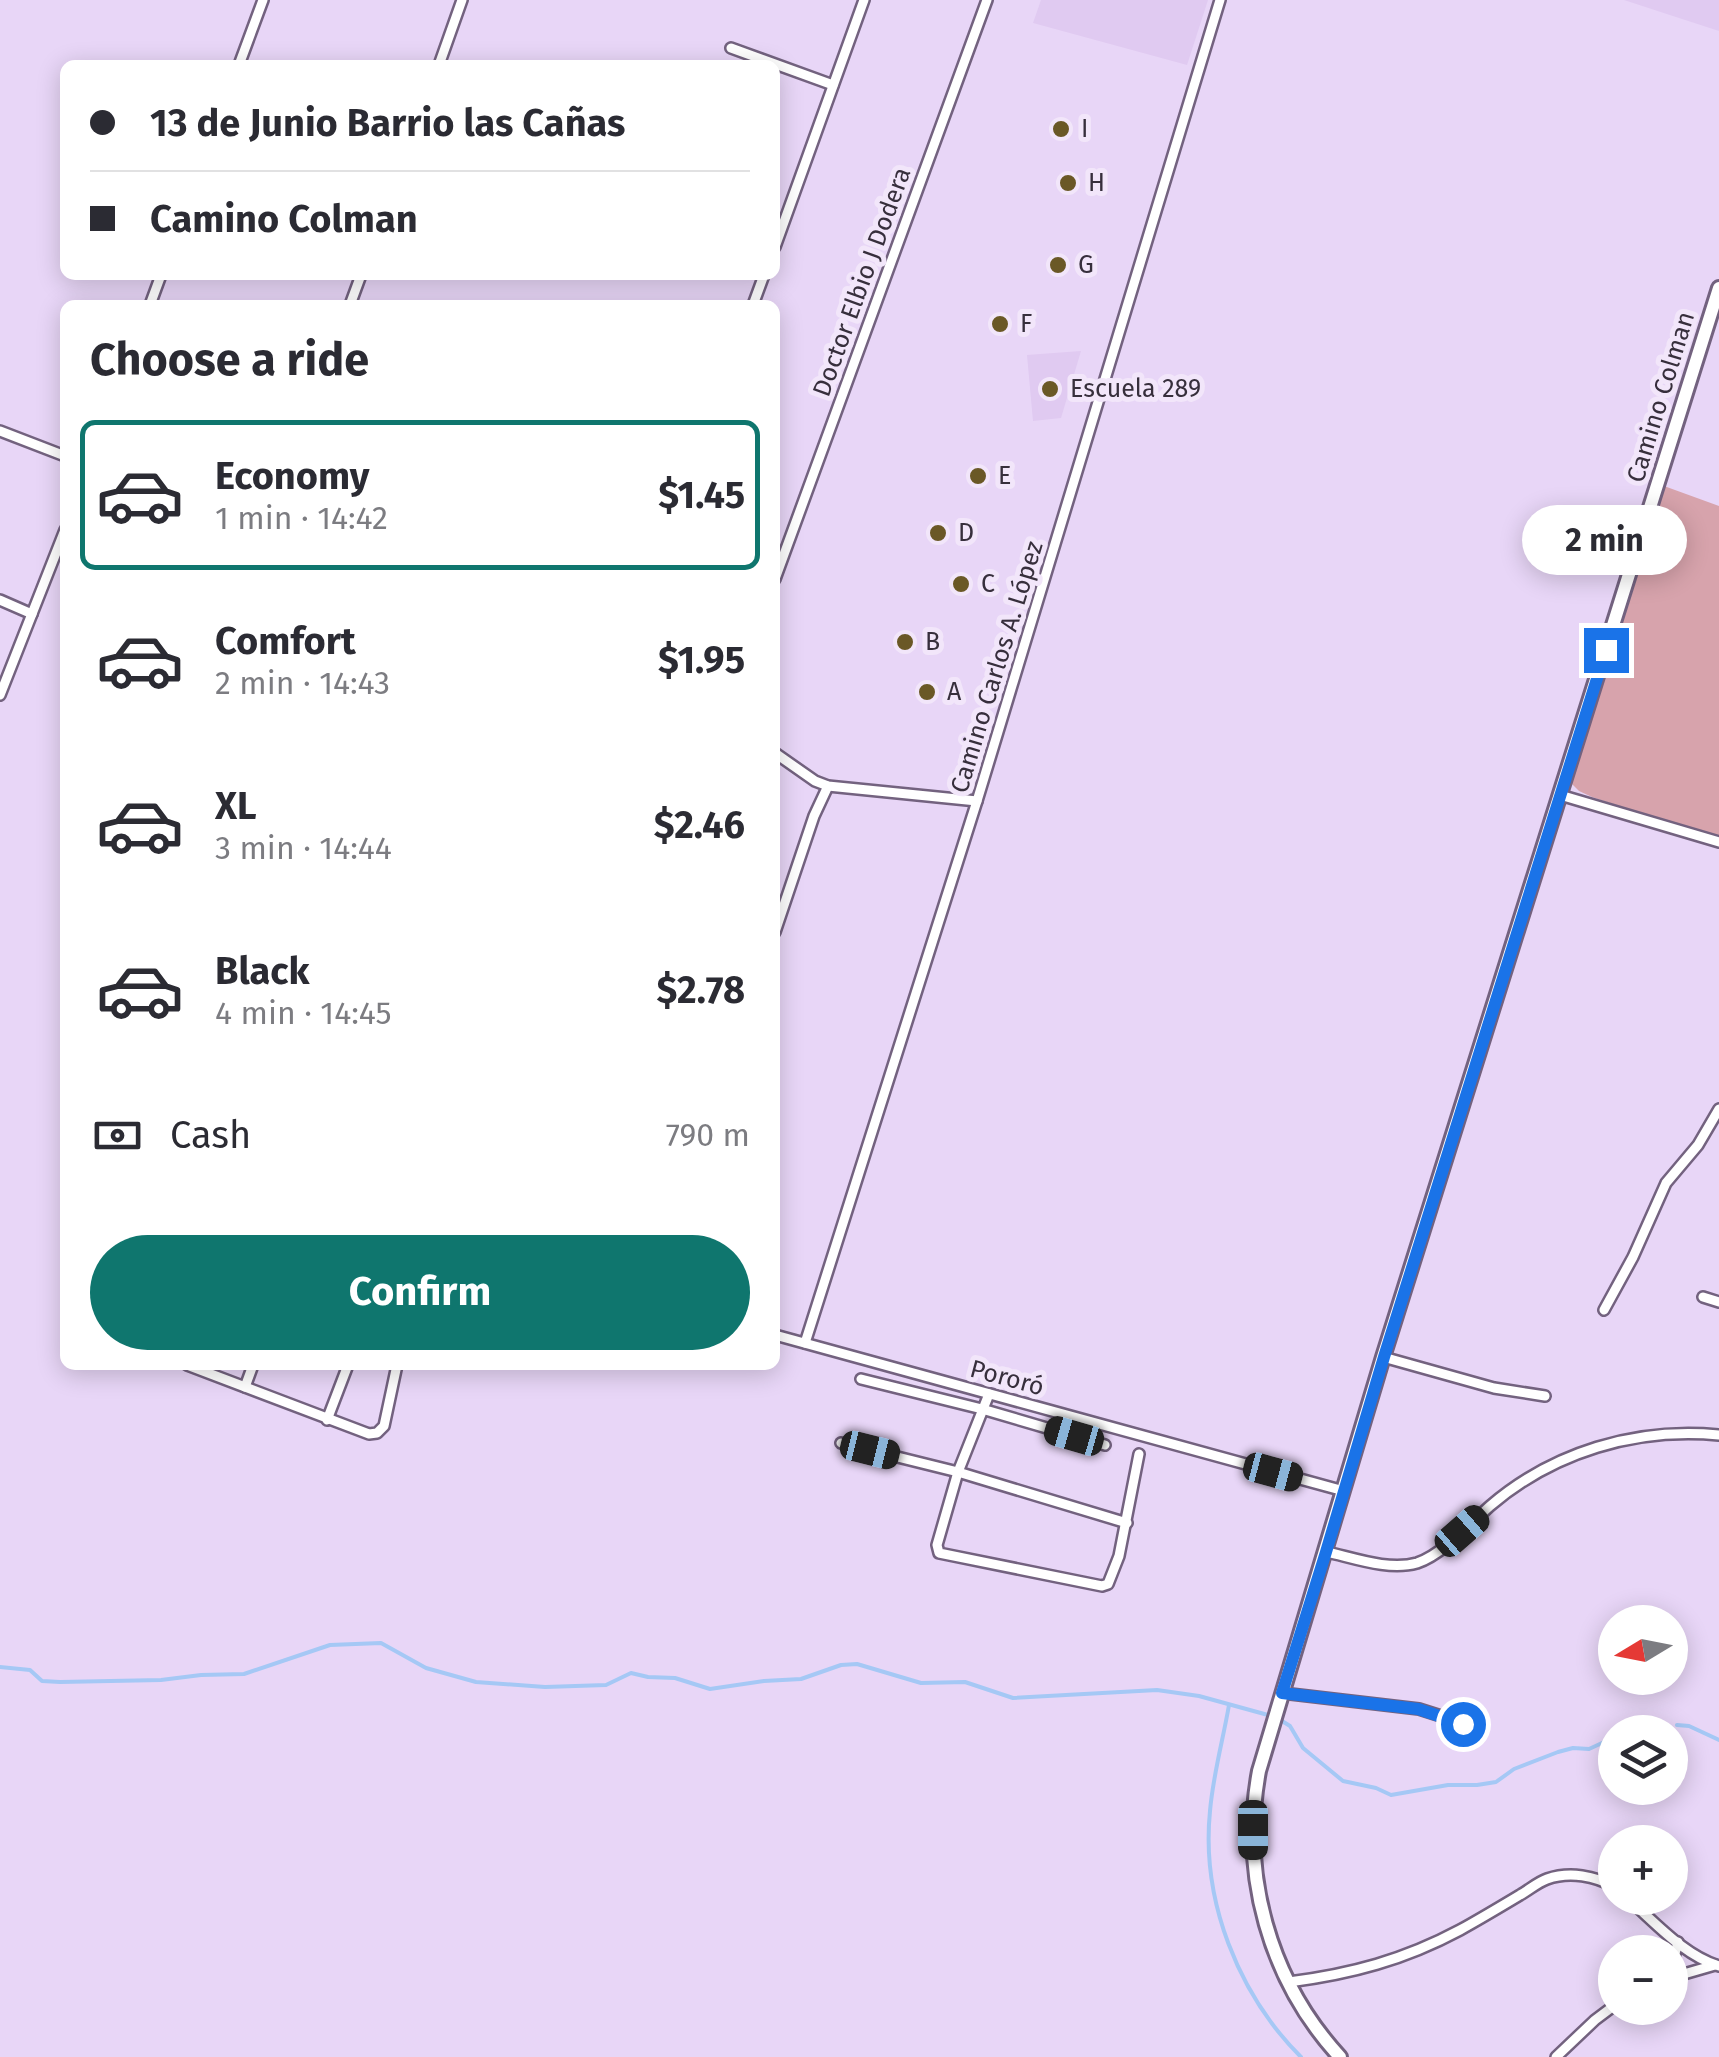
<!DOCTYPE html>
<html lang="en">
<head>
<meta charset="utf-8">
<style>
  body { margin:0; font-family:"Fira Sans",sans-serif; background:#f2f2f3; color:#2b2b33; height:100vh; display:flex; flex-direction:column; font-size:38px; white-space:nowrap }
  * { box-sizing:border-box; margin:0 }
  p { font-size:32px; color:#7c7c81 }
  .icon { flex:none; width:55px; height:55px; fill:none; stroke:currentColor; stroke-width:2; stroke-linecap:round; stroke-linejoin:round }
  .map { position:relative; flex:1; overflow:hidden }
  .drawer { position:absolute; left:60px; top:300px; width:720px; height:1070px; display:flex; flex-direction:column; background:#fff; border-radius:15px; box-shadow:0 5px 25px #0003 }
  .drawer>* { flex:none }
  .hud { position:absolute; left:60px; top:60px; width:720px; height:220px; border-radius:15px; box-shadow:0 5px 25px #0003; display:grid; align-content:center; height:220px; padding:0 30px; background:#fff }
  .needle { width:65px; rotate:260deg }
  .tools { position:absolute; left:1598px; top:1605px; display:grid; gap:20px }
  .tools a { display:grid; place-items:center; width:90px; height:90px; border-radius:50%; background:#fff; box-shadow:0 5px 25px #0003; font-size:50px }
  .end { position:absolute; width:45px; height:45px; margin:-22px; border:12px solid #1a73e8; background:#fff; box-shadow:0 0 0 5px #fff }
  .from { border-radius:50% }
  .bubble { position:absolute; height:70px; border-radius:35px; background:#fff; box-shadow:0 5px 25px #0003; font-size:32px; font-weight:700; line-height:70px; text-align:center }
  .car { position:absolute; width:30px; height:60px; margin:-30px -15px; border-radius:12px; box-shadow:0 0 8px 2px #0007; background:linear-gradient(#222 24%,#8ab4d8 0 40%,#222 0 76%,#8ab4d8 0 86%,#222 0) }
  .hud b { display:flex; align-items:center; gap:35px; height:95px; font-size:38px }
  .hud b+b { border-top:2px solid #e1e1e2 }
  .hud i { width:25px; height:25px; background:#2b2b33 }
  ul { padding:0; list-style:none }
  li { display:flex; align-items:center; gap:30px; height:150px; margin:0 20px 15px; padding:0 10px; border:5px solid transparent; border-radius:15px }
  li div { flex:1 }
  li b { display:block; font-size:38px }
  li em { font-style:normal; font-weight:700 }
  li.selected { border-color:#0f766e }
  li>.icon { width:90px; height:90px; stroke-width:1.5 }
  h2 { padding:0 30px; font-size:45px; line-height:120px }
  .pay { display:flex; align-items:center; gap:25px; height:110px; padding:0 30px; font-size:38px }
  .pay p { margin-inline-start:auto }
  .button { display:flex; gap:20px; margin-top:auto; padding:20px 30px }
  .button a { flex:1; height:115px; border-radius:60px; background:#0f766e; color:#fff; font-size:40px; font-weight:700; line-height:115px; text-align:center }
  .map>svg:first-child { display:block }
</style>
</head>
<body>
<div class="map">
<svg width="1719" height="2057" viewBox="0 0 1719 2057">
  <rect width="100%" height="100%" fill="#e8d6f7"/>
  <g fill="#e0caf1">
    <path d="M1041,0H1208L1187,65L1033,23Z"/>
    <path d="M1624,0H1719V31L1679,18Z"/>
    <path d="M1081,351L1061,418L1033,421L1027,355Z"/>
  </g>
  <path fill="#d7a3ac" d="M1664,486L1719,506V835L1708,836L1592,797L1579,791L1572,784L1581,746Z"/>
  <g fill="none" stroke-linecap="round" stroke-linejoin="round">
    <g stroke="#a5c8f5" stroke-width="4">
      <path d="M0,1667L30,1670L42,1681L60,1682L161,1680L201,1675L244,1674L330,1645L381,1643L426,1668L476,1682L545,1687L606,1685L631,1673L648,1677L675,1678L710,1689L764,1681L801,1679L841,1665L857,1664L921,1683L965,1682L1013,1698L1157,1690L1199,1696L1268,1715"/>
      <path d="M1229,1705C1223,1740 1213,1775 1210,1811C1201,1900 1238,1994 1301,2057"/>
      <path d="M1282,1721L1290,1726L1303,1748L1343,1781L1376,1788L1391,1795L1448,1785H1477L1496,1782L1514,1769L1558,1752L1573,1748L1589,1749L1615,1737"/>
      <path d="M1677,1725L1689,1726L1719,1740"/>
      <path d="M1623,1732L1652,1723L1665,1724"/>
    </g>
    <defs>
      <g id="street">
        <path d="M731,48L833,85"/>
        <path d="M239,65L263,0"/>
        <path d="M439,65L462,0"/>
        <path d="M775,247L864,0"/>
        <path d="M150,305L161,275"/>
        <path d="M350,305L361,275"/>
        <path d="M753,305L764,275"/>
        <path d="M0,431L65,456"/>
        <path d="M775,579L987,0"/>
        <path d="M0,600L32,614"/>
        <path d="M0,695L65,530"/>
        <path d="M775,753L815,781L828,786L977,801"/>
        <path d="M1560,795L1719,842"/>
        <path d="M775,932L814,816L828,786"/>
        <path d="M1703,1297L1719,1302"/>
        <path d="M1604,1310L1633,1257L1666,1183L1698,1145L1719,1109"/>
        <path d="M775,1335L1344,1491"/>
        <path d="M805,1343L977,801L1220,0"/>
        <path d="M1383,1357L1494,1388L1545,1396"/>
        <path d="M187,1365L369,1434L377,1433L384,1426L397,1365"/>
        <path d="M861,1379L982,1409L1105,1445"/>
        <path d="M245,1387L253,1365"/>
        <path d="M989,1394L958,1472L937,1545L939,1553L1102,1586L1108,1584L1119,1556L1139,1454"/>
        <path d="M327,1420L348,1365"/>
        <path d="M841,1443L958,1472L1127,1523"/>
        <path d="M1327,1552C1354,1558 1389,1571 1417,1563C1442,1555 1471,1523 1490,1506C1553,1452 1636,1427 1719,1435"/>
        <path d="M1282,1693L1419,1709L1463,1723"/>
        <path d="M1627,1898C1654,1921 1684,1956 1719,1966"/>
        <path d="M1670,1973L1678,1942"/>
        <path d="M1670,1978L1715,1965"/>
        <path d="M1289,1982C1351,1974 1404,1960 1460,1930C1480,1919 1500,1907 1520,1895C1529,1890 1538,1882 1547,1879C1570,1871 1595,1876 1615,1887"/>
        <path d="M1556,2057L1595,2020L1615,2005"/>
      </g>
      <path id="secondary" d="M1340,2057C1269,1980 1240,1874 1259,1771L1383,1357L1719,288"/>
    </defs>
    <use href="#street" stroke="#73627f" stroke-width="14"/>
    <use href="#secondary" stroke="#73627f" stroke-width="18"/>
    <use href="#street" stroke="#fff" stroke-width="9"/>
    <use href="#secondary" stroke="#fff" stroke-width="12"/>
  </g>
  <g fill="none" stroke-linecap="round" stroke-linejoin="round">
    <path stroke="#1a73e8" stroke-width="12" d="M1463,1724L1418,1709L1282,1693L1326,1552L1384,1357L1606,650"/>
  </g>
  <g fill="#6a5826" stroke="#f2e6fa" stroke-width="4">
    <circle cx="1061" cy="129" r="10"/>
    <circle cx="1068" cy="183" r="10"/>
    <circle cx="1058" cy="265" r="10"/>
    <circle cx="1000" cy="324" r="10"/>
    <circle cx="1050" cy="389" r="10"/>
    <circle cx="978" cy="476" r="10"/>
    <circle cx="938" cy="533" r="10"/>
    <circle cx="961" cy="584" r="10"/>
    <circle cx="905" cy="642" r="10"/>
    <circle cx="927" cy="692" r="10"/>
  </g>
  <g text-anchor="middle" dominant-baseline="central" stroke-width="10" stroke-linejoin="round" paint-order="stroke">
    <g font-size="25" fill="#372f3c" stroke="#f2e6fa" text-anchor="start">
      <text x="1081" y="129">I</text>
      <text x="1088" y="183">H</text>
      <text x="1078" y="265">G</text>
      <text x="1020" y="324">F</text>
      <text x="1070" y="389">Escuela 289</text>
      <text x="998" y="476">E</text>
      <text x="958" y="533">D</text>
      <text x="981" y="584">C</text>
      <text x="925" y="642">B</text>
      <text x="947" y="692">A</text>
    </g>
    <g font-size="25" fill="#372f3c" stroke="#f2e6fa">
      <text transform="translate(862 282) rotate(-70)">Doctor Elbio J Dodera</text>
      <text transform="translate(1661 397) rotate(-73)">Camino Colman</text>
      <text transform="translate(997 667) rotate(-73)">Camino Carlos A. López</text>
      <text transform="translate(1007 1378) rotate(15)">Pororó</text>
    </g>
  </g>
</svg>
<div class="tools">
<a><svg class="needle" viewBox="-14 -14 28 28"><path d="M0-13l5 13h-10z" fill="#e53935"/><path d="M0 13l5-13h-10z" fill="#7c7c81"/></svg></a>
<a><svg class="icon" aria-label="layers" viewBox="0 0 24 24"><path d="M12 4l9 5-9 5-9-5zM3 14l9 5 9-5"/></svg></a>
<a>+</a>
<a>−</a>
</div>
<i class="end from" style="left:1463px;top:1724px"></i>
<i class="end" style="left:1606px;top:650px"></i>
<div class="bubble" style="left:1522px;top:505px;width:165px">2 min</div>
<i class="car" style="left:1074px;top:1436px;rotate:286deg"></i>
<i class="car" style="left:870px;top:1450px;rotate:104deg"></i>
<i class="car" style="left:1273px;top:1472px;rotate:105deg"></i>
<i class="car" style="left:1462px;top:1531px;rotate:49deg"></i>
<i class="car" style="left:1253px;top:1830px;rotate:180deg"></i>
<div class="hud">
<b><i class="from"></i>13 de Junio Barrio las Cañas</b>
<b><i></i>Camino Colman</b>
</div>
<section class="drawer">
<h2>Choose a ride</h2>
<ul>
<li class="selected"><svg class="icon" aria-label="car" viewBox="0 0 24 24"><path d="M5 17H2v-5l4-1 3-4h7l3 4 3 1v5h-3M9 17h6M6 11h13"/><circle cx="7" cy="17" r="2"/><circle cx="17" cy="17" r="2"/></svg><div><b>Economy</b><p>1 min · 14:42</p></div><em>$1.45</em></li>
<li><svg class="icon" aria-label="car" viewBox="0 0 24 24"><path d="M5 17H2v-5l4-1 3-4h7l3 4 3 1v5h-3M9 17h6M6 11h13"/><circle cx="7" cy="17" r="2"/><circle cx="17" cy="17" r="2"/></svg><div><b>Comfort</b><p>2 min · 14:43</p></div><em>$1.95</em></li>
<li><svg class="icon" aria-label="car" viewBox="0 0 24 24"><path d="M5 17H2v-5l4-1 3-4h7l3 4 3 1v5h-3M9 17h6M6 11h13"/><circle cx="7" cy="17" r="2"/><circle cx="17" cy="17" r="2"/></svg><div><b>XL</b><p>3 min · 14:44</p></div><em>$2.46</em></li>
<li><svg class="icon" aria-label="car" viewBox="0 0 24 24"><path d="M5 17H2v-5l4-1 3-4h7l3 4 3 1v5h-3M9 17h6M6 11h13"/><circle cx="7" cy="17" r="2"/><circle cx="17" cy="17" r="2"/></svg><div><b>Black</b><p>4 min · 14:45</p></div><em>$2.78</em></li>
</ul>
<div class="pay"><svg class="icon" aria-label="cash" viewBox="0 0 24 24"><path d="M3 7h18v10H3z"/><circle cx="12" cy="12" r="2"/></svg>Cash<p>790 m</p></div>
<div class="button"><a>Confirm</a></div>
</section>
</div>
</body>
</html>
